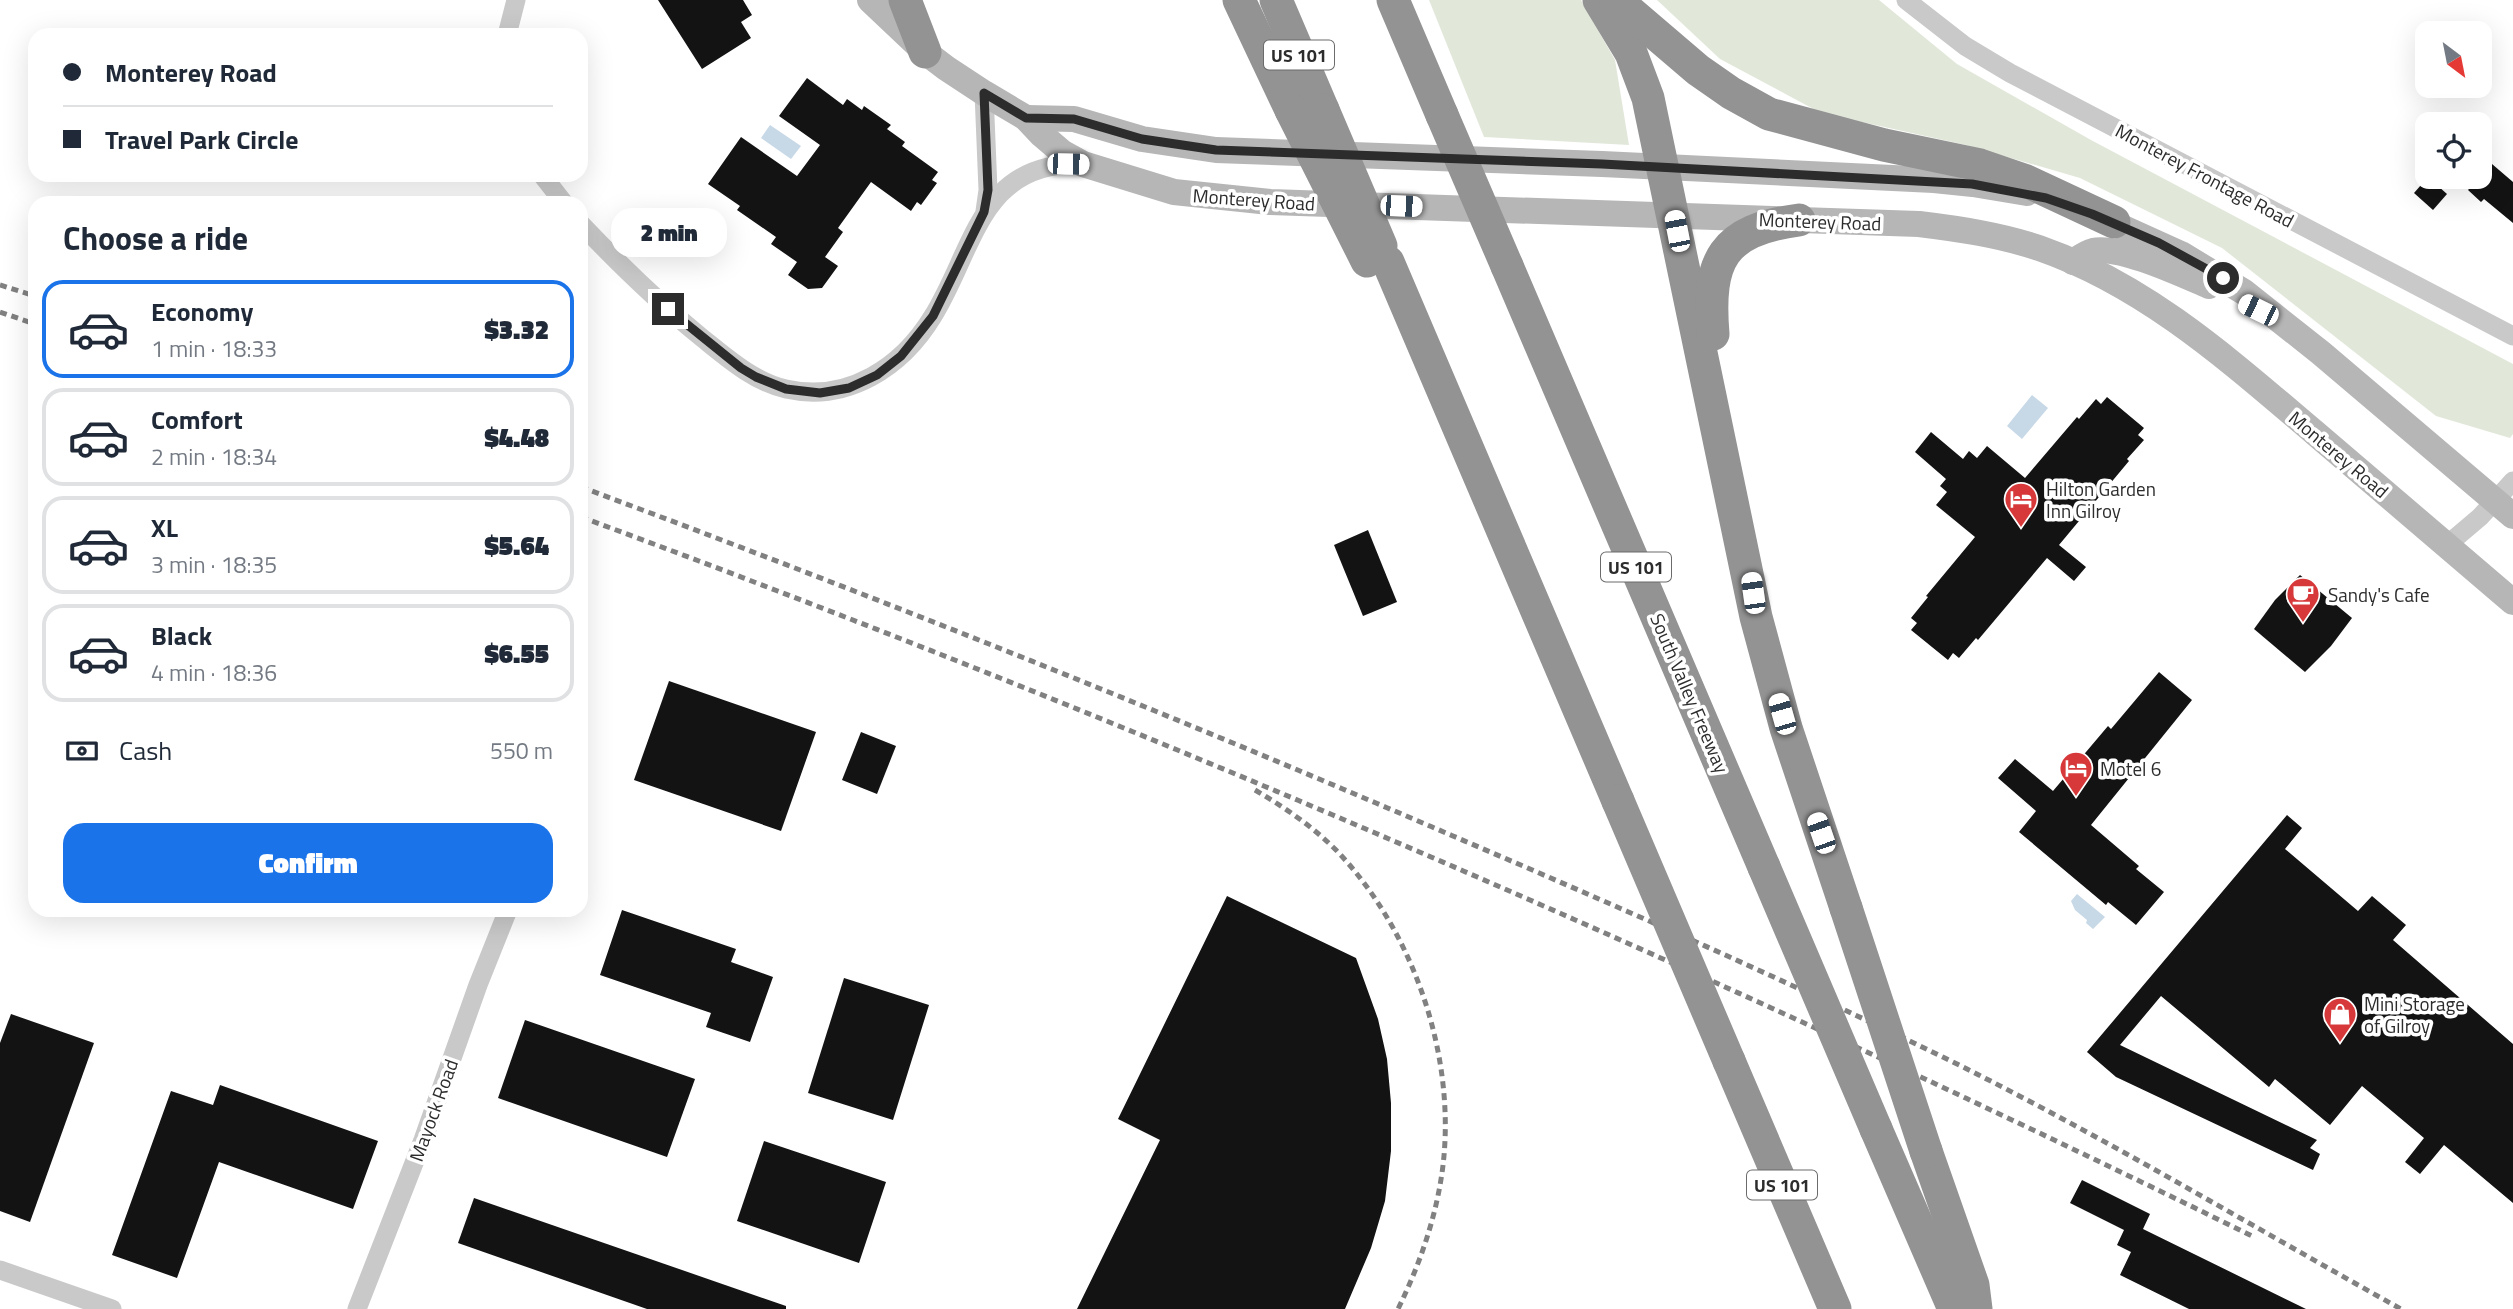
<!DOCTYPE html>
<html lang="en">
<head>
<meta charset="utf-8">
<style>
  body { margin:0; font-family:"Titillium Web",sans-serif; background:#f2f2f3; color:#1f2937; height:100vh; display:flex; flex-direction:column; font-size:26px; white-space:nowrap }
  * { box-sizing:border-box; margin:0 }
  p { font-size:23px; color:#747a83 }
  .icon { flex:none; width:38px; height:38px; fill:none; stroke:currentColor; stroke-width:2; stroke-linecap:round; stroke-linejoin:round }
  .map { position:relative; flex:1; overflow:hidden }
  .details { position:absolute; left:28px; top:196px; width:560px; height:721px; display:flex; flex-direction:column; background:#fff; border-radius:21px; box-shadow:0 7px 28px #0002 }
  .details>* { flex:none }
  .hud { position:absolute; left:28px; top:28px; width:560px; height:154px; border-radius:21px; box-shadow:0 7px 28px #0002; display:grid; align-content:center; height:154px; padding:0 35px; background:#fff }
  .needle { width:46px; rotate:148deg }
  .controls { position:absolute; left:2415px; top:21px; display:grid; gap:14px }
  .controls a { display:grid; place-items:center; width:77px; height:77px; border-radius:14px; background:#fff; box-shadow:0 7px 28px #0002; font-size:35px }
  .end { position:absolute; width:32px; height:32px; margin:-16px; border:9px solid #2c2c2c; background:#fff; box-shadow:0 0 0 4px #fff }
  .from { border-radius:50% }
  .bubble { position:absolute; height:49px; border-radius:21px; background:#fff; box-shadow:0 7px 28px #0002; font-size:23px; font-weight:800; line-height:49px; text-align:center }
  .car { position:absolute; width:21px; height:42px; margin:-21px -10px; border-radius:9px; box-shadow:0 0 5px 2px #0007; background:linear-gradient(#fff 24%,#345 0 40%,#fff 0 76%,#345 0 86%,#fff 0) }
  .hud b { display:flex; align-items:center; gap:24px; height:66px; font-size:26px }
  .hud b+b { border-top:2px solid #e0e1e3 }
  .hud i { width:18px; height:18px; background:#1f2937 }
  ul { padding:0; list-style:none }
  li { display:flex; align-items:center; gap:21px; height:98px; margin:0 14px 10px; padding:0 21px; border:4px solid #e0e1e3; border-radius:21px }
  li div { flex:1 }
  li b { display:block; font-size:26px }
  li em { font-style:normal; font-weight:800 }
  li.selected { border-color:#1a73e8 }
  li>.icon { width:63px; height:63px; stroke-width:1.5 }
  h2 { padding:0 35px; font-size:32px; line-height:84px }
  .pay { display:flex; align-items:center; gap:18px; height:77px; padding:0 35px; font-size:26px }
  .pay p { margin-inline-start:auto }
  .cta { display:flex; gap:14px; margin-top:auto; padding:14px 35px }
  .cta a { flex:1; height:80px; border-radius:21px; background:#1a73e8; color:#fff; font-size:28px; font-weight:800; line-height:80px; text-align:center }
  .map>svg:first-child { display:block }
</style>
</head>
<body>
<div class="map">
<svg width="2513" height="1309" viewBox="0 0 2513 1309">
  <rect width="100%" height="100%" fill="#fff"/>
  <g fill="#e1e8da">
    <path d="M1429,0H1581L1615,60L1629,145L1484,137Z"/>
    <path d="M1657,0H1879L1957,64L2091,140L2513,364V434L2510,438L2436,416L2222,248L2080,178L1966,145L1821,113L1720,59Z"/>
  </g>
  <g fill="#c7d8e7">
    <path d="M770,125L801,146L791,159L761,138Z"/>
    <path d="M2032,395L2048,408L2022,439L2007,426Z"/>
    <path d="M2077,894L2105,917L2093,929L2086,923L2087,920L2075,910L2071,901Z"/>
  </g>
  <g fill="#131313">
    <path d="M658,0H743L752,15L741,22L751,38L702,69Z"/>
    <path d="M807,78L843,105L847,99L862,110L864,106L891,125L887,129L905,142L902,146L938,172L932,180L937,183L921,205L917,202L911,211L871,182L838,228L843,232L825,257L838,266L822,288L808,289L788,275L797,262L771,244L776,237L737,210L740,206L708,184L741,137L797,176L820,145L779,116Z"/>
    <path d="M2492,164L2513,182V223L2484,199L2481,202L2468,190Z"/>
    <path d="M2428,177L2447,194L2433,210L2414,193Z"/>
    <path d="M2107,397L2144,428L2138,435L2144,440L2127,459L2129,461L2059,545L2086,567L2074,581L2047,558L1978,640L1976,638L1959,658L1953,653L1948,660L1911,630L1917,623L1911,618L1928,597L1926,596L1975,537L1936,505L1947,492L1940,486L1946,479L1915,452L1931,432L1963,459L1969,451L1977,458L1987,446L2025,478L2077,417L2079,419L2096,399L2101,404Z"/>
    <path d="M1368,530L1397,602L1363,616L1334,545Z"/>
    <path d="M2300,575L2352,618L2331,646L2305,672L2254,629L2275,600Z"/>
    <path d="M2159,672L2192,700L2091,825L2139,866L2136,869L2164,892L2136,925L2108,902L2106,905L2019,832L2036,811L1998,778L2015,759L2053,791L2108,726L2111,729Z"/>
    <path d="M669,681L816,732L781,831L634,780Z"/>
    <path d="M861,732L896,746L877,794L842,780Z"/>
    <path d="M2287,815L2302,828L2285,849L2358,911L2372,896L2406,925L2393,940L2513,1044V1203L2444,1145L2420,1174L2405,1162L2424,1138L2362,1086L2330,1125L2275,1079L2269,1087L2161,996L2120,1045L2317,1140L2310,1148L2320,1154L2313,1170L2116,1077L2087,1052Z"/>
    <path d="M1227,896L1356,958L1378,1019L1387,1059L1391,1103V1151L1385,1201L1371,1248L1345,1309H1077L1160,1140L1118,1119Z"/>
    <path d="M622,910L736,949L731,962L773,977L750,1042L706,1027L711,1013L600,975Z"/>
    <path d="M844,978L929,1005L893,1120L808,1093Z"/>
    <path d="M11,1014L94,1043L30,1222L0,1211V1043Z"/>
    <path d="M525,1020L695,1079L667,1157L498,1098Z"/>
    <path d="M220,1085L378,1141L353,1209L219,1162L177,1278L112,1255L171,1091L213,1105Z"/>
    <path d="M764,1141L886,1182L859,1263L737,1221Z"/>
    <path d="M2082,1180L2150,1214L2143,1229L2306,1309H2189L2120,1275L2131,1252L2117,1245L2124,1230L2070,1203Z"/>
    <path d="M474,1198L786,1306V1309H647L458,1243Z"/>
  </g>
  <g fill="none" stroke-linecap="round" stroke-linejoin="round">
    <g stroke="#c9c9c9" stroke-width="19">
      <path d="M1906,0L1965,46L2010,73L2513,336"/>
      <path d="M507,35L516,0"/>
      <path d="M984,93L988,190L985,211"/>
      <path d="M542,175L564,203"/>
      <path d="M581,224C619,264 658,302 701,337C726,357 754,382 786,389C848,403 902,367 933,316C974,250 980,162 1080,164"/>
      <path d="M2447,545L2480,517L2513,481"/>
      <path d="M0,1270L112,1309"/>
      <path d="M357,1309L423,1140L478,985L508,910"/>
    </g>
    <g stroke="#b6b6b6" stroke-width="26">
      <path d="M870,0L925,52L946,68L984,93L1026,118L1042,135L1063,153L1083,164L1174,192L1270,202L1919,224C1960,229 2000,235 2039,248C2146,285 2230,361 2315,433C2381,489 2447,545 2513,602"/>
      <path d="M1026,118L1074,119L1142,139L1216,150L1602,164L1934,180L1973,184L2027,193"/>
      <path d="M2097,216L2181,254L2244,292L2321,353L2513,516"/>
      <path d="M2073,262C2079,258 2085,253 2093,251C2120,245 2183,275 2209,286"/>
    </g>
    <g stroke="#939393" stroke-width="33">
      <path d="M905,0L925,52"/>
      <path d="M1239,0L1291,110"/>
      <path d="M1276,0L1323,110"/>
      <path d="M1393,0L1442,115"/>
      <path d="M1599,0L1631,53L1648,98L1756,617L1786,728L1846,908"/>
      <path d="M1616,0L1698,70L1731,93L1769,114L1884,145L1980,165L2024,180L2114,222"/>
      <path d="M1388,262L1618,801"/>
      <path d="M1507,266L1764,867"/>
      <path d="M1713,334C1707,260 1722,230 1799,220"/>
      <path d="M1729,1061L1835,1309"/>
      <path d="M1876,1129L1954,1309"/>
      <path d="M1926,1151L1973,1285L1976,1309"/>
    </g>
    <g stroke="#818181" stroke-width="5" stroke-dasharray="7 5" stroke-linecap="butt">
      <path d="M0,285L35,296"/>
      <path d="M0,312L35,324"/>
      <path d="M581,487C879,598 1175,716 1467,842C1633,913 1799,986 1961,1066C2111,1141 2255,1228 2401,1309"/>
      <path d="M581,517C1150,727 1708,968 2252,1236"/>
      <path d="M1255,790C1284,807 1312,826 1336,850C1415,932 1458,1061 1442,1173C1435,1221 1419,1266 1398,1309"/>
    </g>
    <g stroke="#939393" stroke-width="33">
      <path d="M1291,110L1367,261"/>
      <path d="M1323,110L1381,246"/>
      <path d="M1442,115L1507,266"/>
      <path d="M1618,801L1729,1061"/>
      <path d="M1764,867L1876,1129"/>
      <path d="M1846,908L1926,1151"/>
    </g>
  </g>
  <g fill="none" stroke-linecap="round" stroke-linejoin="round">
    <path stroke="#2c2c2c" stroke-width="9" d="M668,309L741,368L756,377L786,389L820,393L849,388L877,375L901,356L933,316L984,212L988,190L984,93L1026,118L1074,119L1142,139L1216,150L1602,164L1972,184L2046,198L2092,214L2159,243L2223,278"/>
  </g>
  <defs>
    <symbol id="hotel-pin" viewBox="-11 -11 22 30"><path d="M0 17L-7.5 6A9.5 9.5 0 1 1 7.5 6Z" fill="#d7393a" stroke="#fff"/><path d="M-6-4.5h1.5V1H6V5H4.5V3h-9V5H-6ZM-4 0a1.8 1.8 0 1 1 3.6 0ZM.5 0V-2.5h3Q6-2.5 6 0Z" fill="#fff"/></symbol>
    <symbol id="cafe-pin" viewBox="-11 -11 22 30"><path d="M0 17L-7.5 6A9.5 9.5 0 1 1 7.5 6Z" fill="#d7393a" stroke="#fff"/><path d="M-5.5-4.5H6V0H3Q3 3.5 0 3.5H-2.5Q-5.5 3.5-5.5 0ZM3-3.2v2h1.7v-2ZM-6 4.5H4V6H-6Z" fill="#fff"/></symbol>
    <symbol id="shop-pin" viewBox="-11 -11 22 30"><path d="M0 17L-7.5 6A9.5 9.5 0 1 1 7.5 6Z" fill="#d7393a" stroke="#fff"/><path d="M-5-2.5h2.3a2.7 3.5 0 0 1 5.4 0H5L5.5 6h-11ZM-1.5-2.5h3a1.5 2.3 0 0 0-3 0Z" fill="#fff"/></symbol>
  </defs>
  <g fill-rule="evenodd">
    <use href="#hotel-pin" x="2002" y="480" width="38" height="52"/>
    <use href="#cafe-pin" x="2284" y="575" width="38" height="52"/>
    <use href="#hotel-pin" x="2057" y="749" width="38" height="52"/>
    <use href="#shop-pin" x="2321" y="995" width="38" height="52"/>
  </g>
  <g text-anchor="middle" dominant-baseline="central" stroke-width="7" stroke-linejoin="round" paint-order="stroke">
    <g fill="#fff" stroke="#6b6b6b" stroke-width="2">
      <rect x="1264" y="40.5" width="70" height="29" rx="5"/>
      <rect x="1601" y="552.5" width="70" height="29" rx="5"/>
      <rect x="1747" y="1170.5" width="70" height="29" rx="5"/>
    </g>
    <g font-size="18" font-weight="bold" fill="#2c2c2c">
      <text x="1299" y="55">US 101</text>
      <text x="1636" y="567">US 101</text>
      <text x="1782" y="1185">US 101</text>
    </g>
    <g font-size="19" fill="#2c2c2c" stroke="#fff">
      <text transform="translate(2205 175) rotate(28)">Monterey Frontage Road</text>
      <text transform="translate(1254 199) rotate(4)">Monterey Road</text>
      <text transform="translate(1820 221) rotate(2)">Monterey Road</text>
      <text transform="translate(2339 454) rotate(40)">Monterey Road</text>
      <text transform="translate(1690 693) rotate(67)">South Valley Freeway</text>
      <text transform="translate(433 1110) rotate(-70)">Mayock Road</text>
    </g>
    <g font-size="19" fill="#2c2c2c" stroke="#fff" text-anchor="start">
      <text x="2046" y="488">Hilton Garden<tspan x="2046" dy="22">Inn Gilroy</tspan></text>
      <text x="2328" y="594">Sandy's Cafe</text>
      <text x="2100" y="768">Motel 6</text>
      <text x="2364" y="1003">Mini Storage<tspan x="2364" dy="22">of Gilroy</tspan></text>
    </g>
  </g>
</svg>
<div class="controls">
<a><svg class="needle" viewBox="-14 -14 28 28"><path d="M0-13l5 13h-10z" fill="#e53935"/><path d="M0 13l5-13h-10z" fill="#747a83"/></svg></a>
<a><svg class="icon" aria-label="locate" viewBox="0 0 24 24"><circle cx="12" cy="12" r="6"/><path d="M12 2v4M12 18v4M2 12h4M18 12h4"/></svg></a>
</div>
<i class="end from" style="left:2223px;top:278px"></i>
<i class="end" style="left:668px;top:309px"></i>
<div class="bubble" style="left:611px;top:208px;width:116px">2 min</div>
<i class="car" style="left:1068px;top:164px;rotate:91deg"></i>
<i class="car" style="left:1401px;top:206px;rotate:92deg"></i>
<i class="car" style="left:1677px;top:231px;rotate:349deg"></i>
<i class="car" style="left:2258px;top:310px;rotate:296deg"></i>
<i class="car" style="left:1753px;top:593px;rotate:352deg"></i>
<i class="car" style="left:1782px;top:714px;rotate:344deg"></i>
<i class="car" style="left:1821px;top:833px;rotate:341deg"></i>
<div class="hud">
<b><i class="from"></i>Monterey Road</b>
<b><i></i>Travel Park Circle</b>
</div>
<section class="details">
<h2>Choose a ride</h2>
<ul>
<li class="selected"><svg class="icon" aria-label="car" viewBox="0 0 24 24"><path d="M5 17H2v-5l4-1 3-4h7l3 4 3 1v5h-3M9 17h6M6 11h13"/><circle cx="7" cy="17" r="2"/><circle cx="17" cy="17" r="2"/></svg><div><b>Economy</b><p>1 min · 18:33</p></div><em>$3.32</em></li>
<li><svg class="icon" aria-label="car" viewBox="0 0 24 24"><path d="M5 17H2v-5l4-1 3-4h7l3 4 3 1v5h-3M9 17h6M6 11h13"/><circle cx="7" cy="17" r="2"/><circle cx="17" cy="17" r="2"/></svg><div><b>Comfort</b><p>2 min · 18:34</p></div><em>$4.48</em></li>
<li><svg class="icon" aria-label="car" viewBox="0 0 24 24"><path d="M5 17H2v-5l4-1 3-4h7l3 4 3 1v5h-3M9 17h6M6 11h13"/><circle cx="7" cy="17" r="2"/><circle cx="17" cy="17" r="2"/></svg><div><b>XL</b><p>3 min · 18:35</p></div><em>$5.64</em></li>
<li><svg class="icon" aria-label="car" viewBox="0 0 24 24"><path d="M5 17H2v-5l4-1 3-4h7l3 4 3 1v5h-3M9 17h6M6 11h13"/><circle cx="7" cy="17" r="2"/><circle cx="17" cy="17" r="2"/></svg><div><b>Black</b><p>4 min · 18:36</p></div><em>$6.55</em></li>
</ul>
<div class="pay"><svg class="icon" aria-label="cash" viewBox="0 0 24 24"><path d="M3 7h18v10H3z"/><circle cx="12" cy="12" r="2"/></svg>Cash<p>550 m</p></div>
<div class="cta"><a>Confirm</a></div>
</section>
</div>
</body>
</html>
